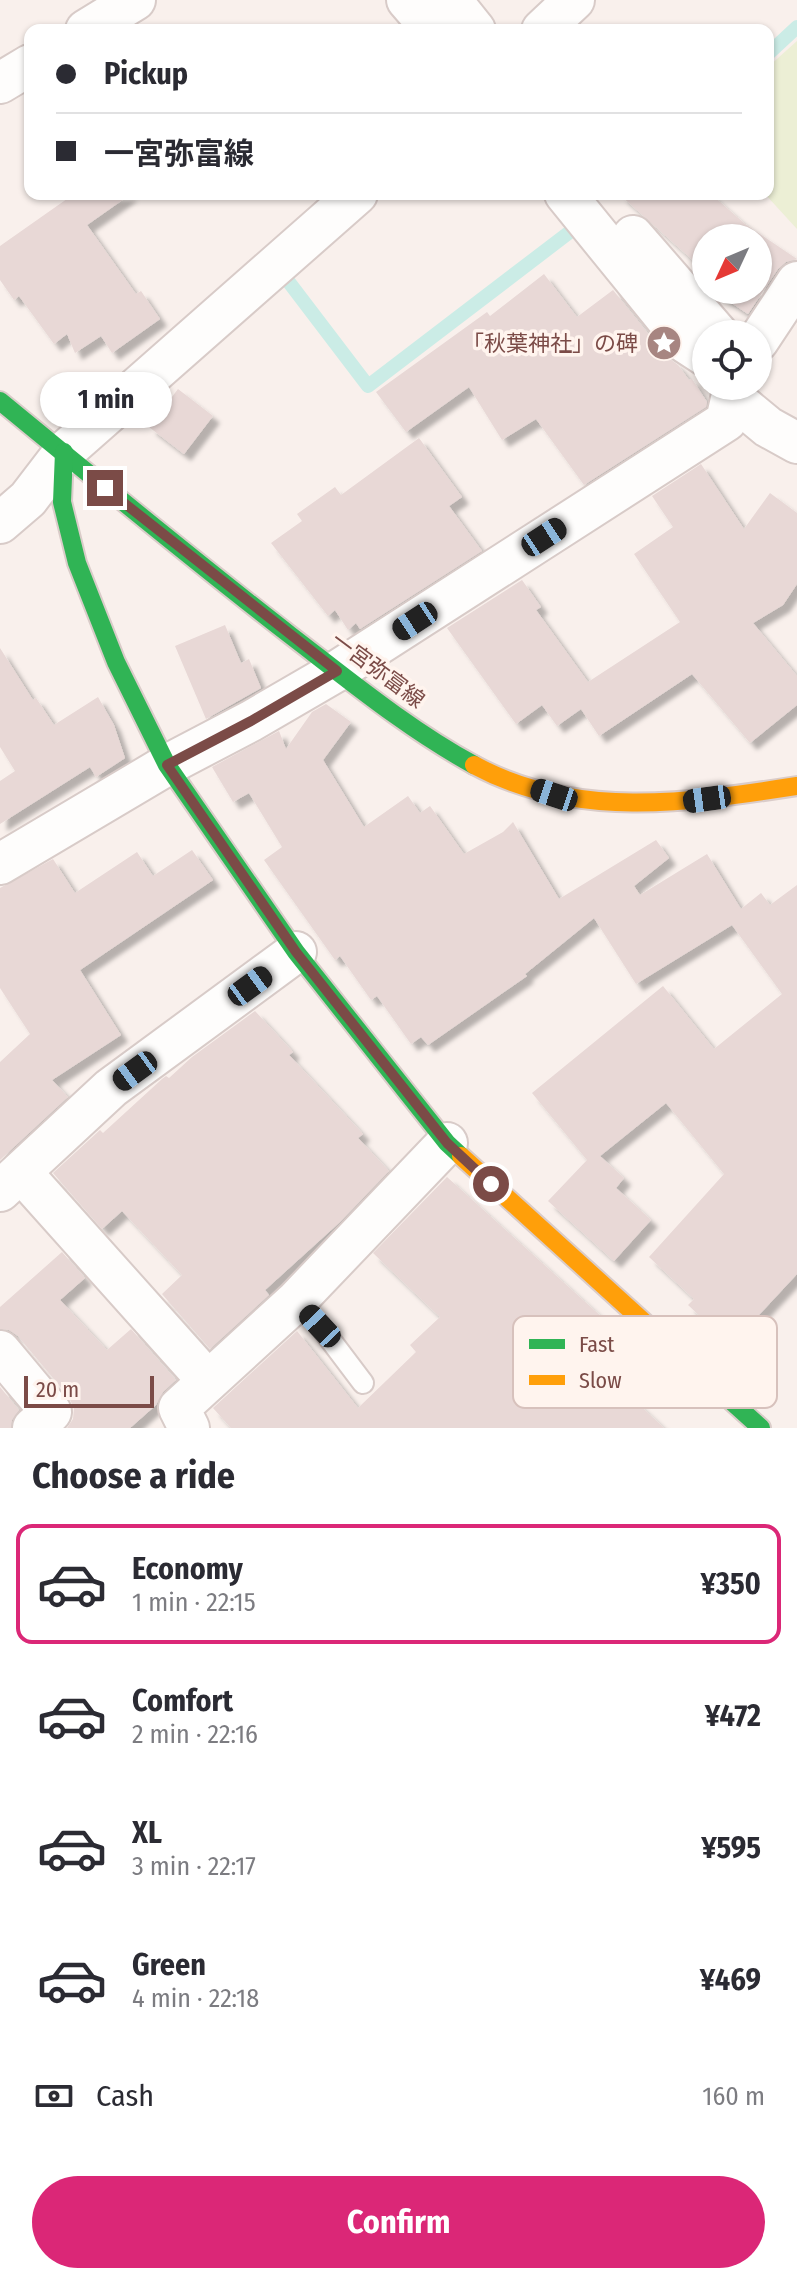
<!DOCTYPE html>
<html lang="en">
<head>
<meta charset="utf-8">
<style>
  body { margin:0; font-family:"Fira Sans Condensed","Noto Sans JP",sans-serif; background:#f7f7f7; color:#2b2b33; height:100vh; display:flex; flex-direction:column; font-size:30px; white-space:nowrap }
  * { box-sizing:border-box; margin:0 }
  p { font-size:26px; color:#7c7c81 }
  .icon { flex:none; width:44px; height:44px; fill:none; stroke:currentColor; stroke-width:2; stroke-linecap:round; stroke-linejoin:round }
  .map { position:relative; height:1428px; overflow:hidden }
  .sheet { display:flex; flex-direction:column; background:#fff; flex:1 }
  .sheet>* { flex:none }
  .hud { position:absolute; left:24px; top:24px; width:750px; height:176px; border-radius:16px; box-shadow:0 2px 6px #0004; display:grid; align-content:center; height:176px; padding:0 32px; background:#fff }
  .needle { width:52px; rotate:226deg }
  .controls { position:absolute; left:692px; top:224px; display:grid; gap:16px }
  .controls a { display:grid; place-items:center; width:80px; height:80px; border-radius:50%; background:#fff; box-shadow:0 2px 6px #0004; font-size:40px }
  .scale { position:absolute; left:24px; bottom:20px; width:130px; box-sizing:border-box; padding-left:8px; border:4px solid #7b4b47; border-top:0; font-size:22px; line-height:28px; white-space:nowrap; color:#7b4b47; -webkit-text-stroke:6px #fff4ee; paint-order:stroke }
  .end { position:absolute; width:36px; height:36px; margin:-18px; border:10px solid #7b4b47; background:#fff; box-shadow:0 0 0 4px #fff }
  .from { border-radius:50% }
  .bubble { position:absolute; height:56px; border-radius:28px; background:#fff; box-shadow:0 2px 6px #0004; font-size:26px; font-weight:700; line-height:56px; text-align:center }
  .car { position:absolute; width:24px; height:48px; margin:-24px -12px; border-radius:10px; box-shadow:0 0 6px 2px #0007; background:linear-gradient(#222 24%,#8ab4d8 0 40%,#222 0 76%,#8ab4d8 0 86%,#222 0) }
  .hud b { display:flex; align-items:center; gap:28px; height:76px; font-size:30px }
  .hud b+b { border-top:2px solid #e1e1e2 }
  .hud i { width:20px; height:20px; background:#2b2b33 }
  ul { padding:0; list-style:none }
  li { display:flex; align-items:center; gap:24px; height:120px; margin:0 16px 12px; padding:0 16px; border:4px solid transparent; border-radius:16px }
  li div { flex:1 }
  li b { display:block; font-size:30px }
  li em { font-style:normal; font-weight:700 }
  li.selected { border-color:#db2777 }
  li>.icon { width:72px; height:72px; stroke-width:1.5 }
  h2 { padding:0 32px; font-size:36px; line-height:96px }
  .pay { display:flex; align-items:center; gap:20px; height:88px; padding:0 32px; font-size:30px }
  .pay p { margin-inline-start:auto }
  .primary-button { display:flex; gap:16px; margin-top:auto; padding:16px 32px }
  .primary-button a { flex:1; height:92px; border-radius:48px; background:#db2777; color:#fff; font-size:32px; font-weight:700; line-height:92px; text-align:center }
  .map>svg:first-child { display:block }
</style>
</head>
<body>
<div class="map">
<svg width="797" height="1428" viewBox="0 0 797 1428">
  <defs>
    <filter id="shadow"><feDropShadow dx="7" dy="7" stdDeviation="2" flood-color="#0004"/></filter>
  </defs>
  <rect width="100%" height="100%" fill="#f9f0ec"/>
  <path fill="#ecefd5" d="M797,41V229L765,194H768V67Z"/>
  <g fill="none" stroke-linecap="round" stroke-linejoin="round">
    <g stroke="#cbece6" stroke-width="14">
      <path d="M768,54L797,27"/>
      <path d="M285,277L368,386L575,228"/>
    </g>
  </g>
  <g fill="#e8d8d6" filter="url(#shadow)">
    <path d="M74,194H131L87,225L136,294L141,291L160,319L112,353L101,336L75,353L67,334L54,344L19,296L14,300L0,280V246Z"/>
    <path d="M619,194H711L745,224L797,259L786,262L778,269L748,314L712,290H758V238H706V272Z"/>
    <path d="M544,274L577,317L613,290L668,358L678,365L689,380L692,379L707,402L706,407L584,485L536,419L502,440L469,387L406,432L376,392L487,312L490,316Z"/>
    <path d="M178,389L213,416L184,454L149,427Z"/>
    <path d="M419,438L462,497L449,506L482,551L360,629L356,623L348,630L335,610L328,616L271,543L302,521L297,514L335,487L341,495Z"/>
    <path d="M701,464L744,529L770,493L797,513V584L783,605L753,623L797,676V705L750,743L692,674L599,736L581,709L557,726L542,705L516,724L447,628L522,580L541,607L536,610L588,682L680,622L634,554L673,527L652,496Z"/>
    <path d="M225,625L241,663L249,659L261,688L206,719L175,646Z"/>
    <path d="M0,648L33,700L36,698L54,725L98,697L114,725L125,758L96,777L90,767L0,824V781L15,771L0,747Z"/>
    <path d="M326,704L351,722L323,760L364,827L408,796L420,813L430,806L464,854L503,832L513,822L559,899L656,840L669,858L634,886L640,895L707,854L741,909L761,893L770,905L797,885V1274L731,1345L688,1305L694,1299L649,1257L724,1174L666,1103L600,1156L624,1178L616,1188L651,1220L614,1261L548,1201L587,1160L532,1093L663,986L714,1049L782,994L732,925L636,984L594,918L525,974L527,976L428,1045L421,1037L411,1044L377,996L371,1000L340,956L335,960L264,860L282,847L249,793L233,802L212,767L279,731L286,749L312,712Z"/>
    <path d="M192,850L213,880L80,970L121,1035L52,1080L68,1097L0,1160V1062L30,1034L0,988V888L53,859L75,893L137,852L153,876Z"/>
    <path d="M255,1011L293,1052L289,1055L363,1134L358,1138L389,1171L340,1222L265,1290L269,1295L210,1349L162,1294L182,1275L122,1211L102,1229L53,1173L100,1130L103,1133L162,1079L166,1076L169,1078L192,1057Z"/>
    <path d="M447,1177L604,1319L585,1341L624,1373L616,1383L664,1428H231L213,1408L297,1331L358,1408L416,1352L410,1345L440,1317L373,1253Z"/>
    <path d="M62,1252L85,1278L60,1300L107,1350L131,1329L176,1380L163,1392L156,1405L130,1428H67L73,1419L74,1409L69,1397L18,1336L9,1330L0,1329V1307Z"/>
    <path d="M0,1387L19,1410L12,1420L11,1428H0Z"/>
  </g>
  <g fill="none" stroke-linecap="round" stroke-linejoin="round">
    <defs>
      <path id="lane" d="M296,1301L320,1326L363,1383"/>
      <g id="street">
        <path d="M407,0L433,30"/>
        <path d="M451,0L475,30"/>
        <path d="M86,30L135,0"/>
        <path d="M542,30L574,0"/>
        <path d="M0,83L30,65"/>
        <path d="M565,194L686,343L706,356"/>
        <path d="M633,236L718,334"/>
        <path d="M758,341L797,282"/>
        <path d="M733,398L768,427L797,443"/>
        <path d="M0,523L28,499L64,452L357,194"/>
        <path d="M0,864L167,765L251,721L337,671L726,421L734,386"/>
        <path d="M21,1172L208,1381"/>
        <path d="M0,1191L111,1088L296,952"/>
        <path d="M0,1351L51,1412L33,1428"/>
        <path d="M189,1428L179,1408L296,1301L447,1143"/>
      </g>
      <g id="fast">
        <path d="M0,401C96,480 192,559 290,635C350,681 408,729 474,765"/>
        <path d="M64,452L62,502L77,563L116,662L167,765L296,952L447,1143L461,1156"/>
        <path d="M667,1343L761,1428"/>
      </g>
      <g id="slow">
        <path d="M474,765C576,820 687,803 797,786"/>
        <path d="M461,1156L667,1343"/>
      </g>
    </defs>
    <use href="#lane" stroke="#d8cbc8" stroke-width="24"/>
    <use href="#street" stroke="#d8cbc8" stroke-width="44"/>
    <use href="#fast" stroke="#daccc9" stroke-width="22"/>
    <use href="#slow" stroke="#daccc9" stroke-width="22"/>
    <use href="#lane" stroke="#fefdfc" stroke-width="20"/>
    <use href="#street" stroke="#fefdfc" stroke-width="40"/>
    <use href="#fast" stroke="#30b455" stroke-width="18"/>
    <use href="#slow" stroke="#ff9f0a" stroke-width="18"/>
  </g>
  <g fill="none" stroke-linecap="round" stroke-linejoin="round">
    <path stroke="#7b4b47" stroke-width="10" d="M105,488L337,671L251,721L167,765L296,952L447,1143L491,1184"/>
  </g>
  <defs>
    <symbol id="sight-disc" viewBox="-11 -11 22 22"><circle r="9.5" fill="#a78581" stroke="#fff4ee"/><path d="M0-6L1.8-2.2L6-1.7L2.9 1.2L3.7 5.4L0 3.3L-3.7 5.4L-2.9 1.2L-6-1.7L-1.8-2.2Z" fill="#fff"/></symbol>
  </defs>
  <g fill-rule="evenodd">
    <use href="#sight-disc" x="644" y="323" width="40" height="40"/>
  </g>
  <g text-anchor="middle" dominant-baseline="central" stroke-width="7" stroke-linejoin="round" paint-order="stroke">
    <g font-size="22" fill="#7b4b47" stroke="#fff4ee" text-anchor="end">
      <text x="638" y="343">「秋葉神社」の碑</text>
    </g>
    <g font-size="22" fill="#7b4b47" stroke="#fff4ee">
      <text transform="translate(378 670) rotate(37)">一宮弥富線</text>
    </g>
  </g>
  <rect x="513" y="1316" width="264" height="92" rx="12" fill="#fff4ee" stroke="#d7c1bc" stroke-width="2"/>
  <rect x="529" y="1339" width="36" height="10" fill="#30b455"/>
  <rect x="529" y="1375" width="36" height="10" fill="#ff9f0a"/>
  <g font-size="22" fill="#7b4b47">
    <text x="579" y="1352">Fast</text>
    <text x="579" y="1388">Slow</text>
  </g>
</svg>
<div class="controls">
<a><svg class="needle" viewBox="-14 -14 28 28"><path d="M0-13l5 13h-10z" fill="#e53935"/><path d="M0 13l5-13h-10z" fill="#7c7c81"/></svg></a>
<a><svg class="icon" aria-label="locate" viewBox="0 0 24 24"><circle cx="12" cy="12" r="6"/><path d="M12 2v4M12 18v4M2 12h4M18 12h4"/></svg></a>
</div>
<div class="scale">20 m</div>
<i class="end from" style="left:491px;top:1184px"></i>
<i class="end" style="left:105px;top:488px"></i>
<div class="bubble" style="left:40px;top:372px;width:132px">1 min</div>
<i class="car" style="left:544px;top:537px;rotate:57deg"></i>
<i class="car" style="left:415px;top:621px;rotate:237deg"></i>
<i class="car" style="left:554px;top:795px;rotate:288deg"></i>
<i class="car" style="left:707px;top:799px;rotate:262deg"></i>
<i class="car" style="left:250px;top:986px;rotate:54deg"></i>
<i class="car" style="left:135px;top:1071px;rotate:234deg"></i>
<i class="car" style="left:320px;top:1326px;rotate:317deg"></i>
<div class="hud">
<b><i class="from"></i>Pickup</b>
<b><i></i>一宮弥富線</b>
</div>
</div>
<section class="sheet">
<h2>Choose a ride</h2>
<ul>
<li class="selected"><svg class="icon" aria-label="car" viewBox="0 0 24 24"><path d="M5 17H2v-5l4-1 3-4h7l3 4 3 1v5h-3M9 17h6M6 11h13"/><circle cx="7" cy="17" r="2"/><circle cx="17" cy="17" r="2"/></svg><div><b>Economy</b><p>1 min · 22:15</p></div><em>¥350</em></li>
<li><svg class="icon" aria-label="car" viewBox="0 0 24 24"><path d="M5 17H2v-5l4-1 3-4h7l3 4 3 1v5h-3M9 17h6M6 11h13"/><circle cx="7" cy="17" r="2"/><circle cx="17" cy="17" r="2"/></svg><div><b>Comfort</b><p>2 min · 22:16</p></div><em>¥472</em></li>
<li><svg class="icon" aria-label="car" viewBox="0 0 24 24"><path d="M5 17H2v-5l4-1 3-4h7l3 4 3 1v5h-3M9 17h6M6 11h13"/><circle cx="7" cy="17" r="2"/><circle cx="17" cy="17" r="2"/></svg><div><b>XL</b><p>3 min · 22:17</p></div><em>¥595</em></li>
<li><svg class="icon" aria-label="car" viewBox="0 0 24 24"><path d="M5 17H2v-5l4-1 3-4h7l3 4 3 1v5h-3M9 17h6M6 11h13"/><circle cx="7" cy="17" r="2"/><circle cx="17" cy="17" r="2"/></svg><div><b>Green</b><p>4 min · 22:18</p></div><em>¥469</em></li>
</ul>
<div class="pay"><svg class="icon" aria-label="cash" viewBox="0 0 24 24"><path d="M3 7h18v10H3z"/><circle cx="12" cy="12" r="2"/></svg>Cash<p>160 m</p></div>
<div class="primary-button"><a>Confirm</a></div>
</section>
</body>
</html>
